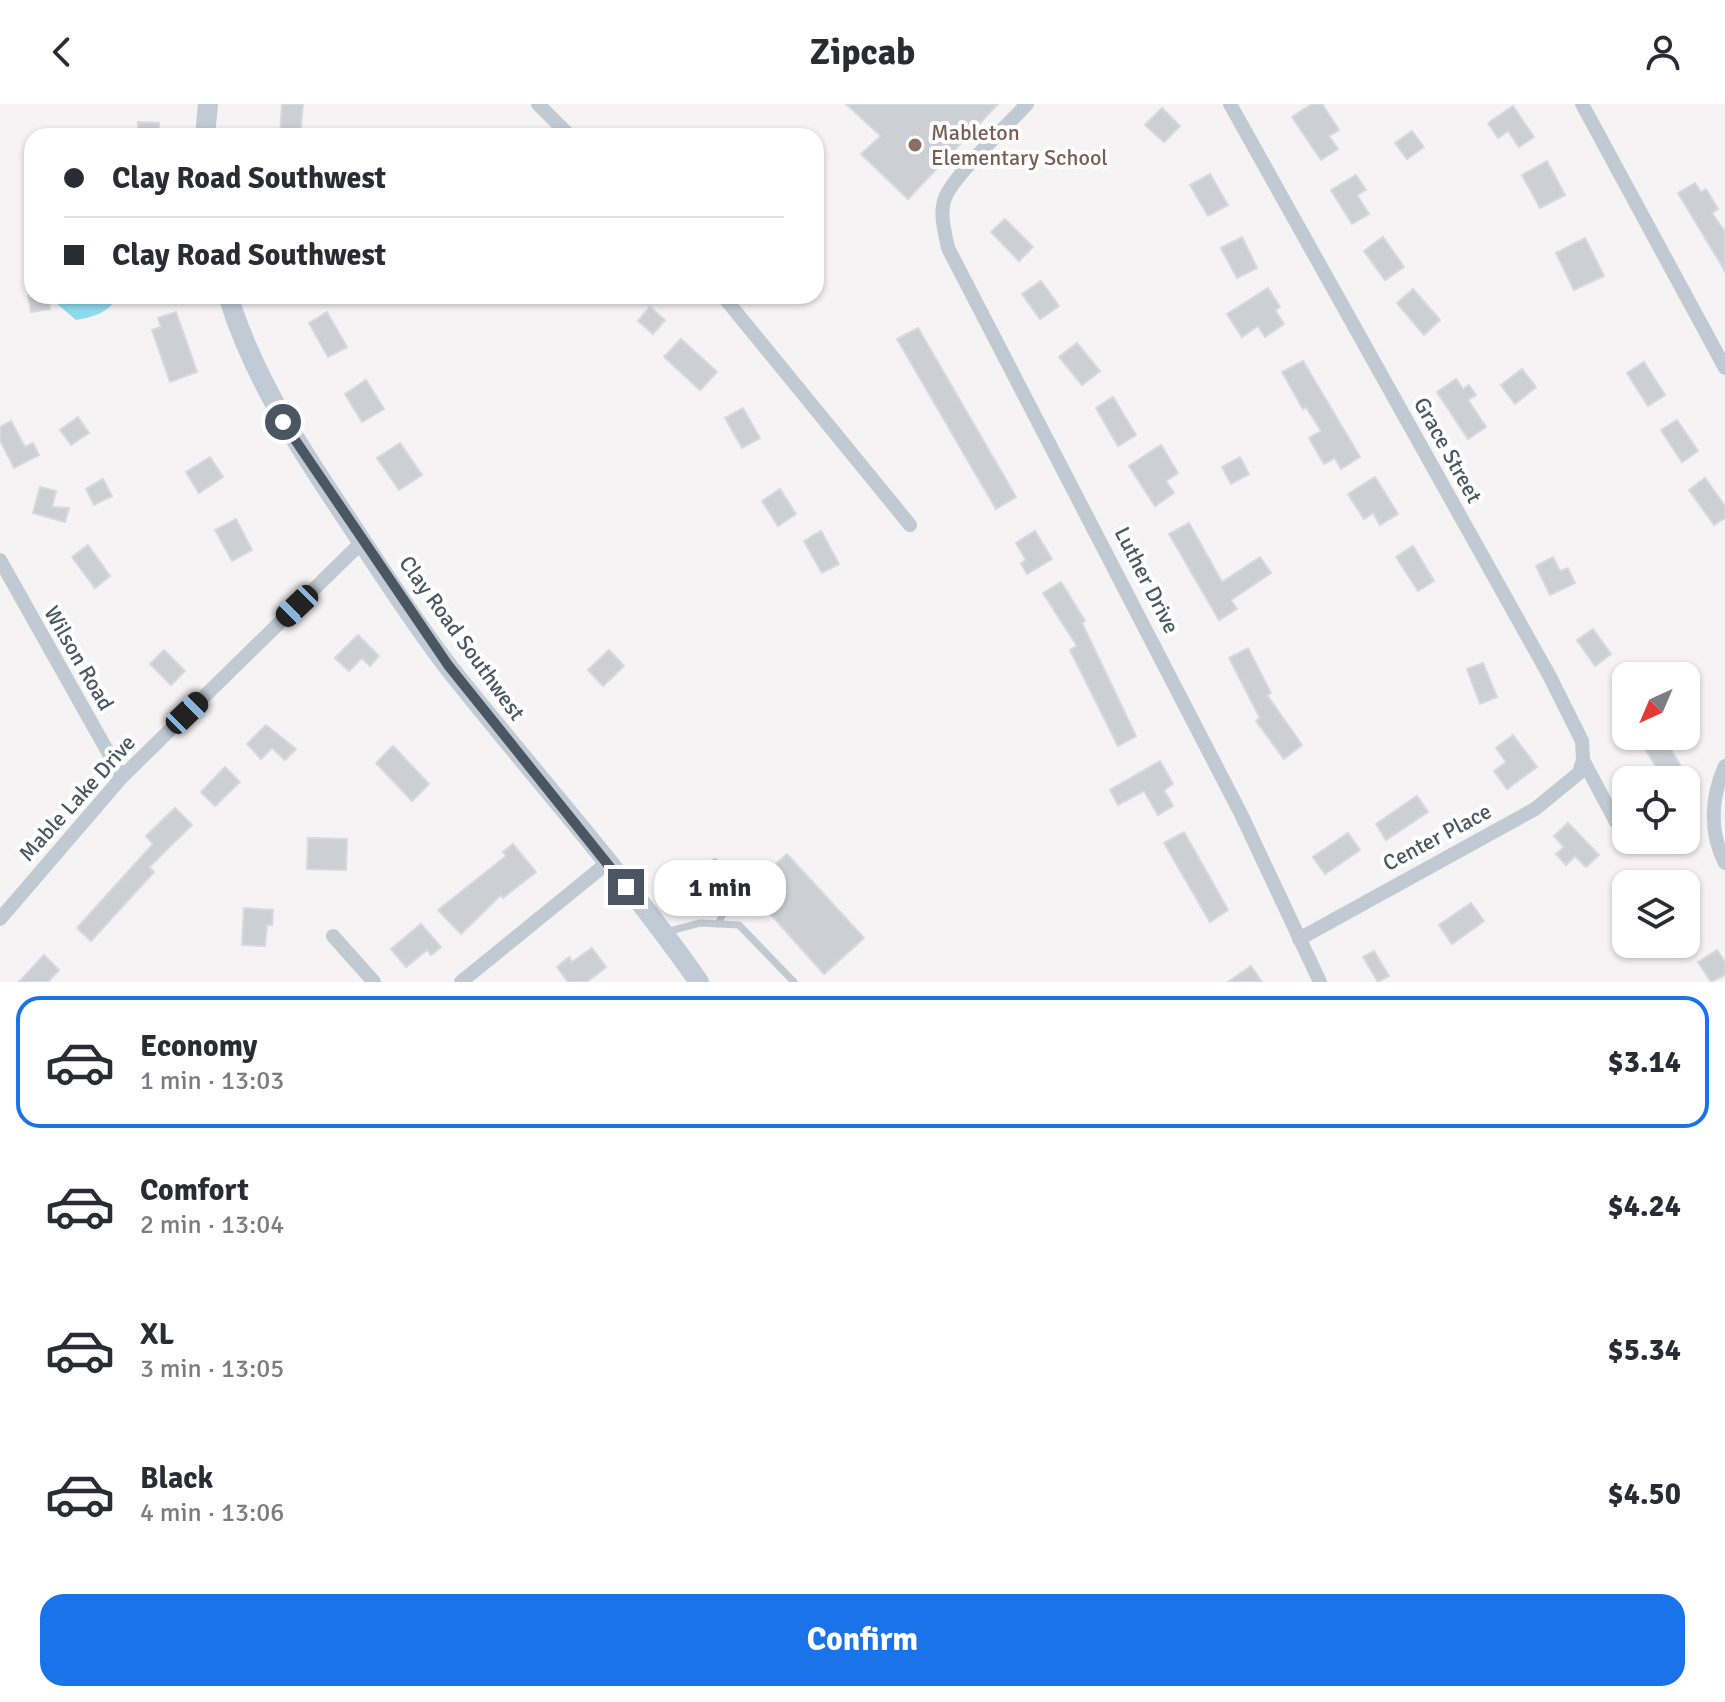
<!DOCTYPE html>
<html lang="en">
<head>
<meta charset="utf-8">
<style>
  body { margin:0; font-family:Signika,sans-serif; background:#f2f2f3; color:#2b2b33; height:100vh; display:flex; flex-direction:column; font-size:30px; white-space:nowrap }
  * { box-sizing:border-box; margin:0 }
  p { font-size:26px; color:#7c7c81 }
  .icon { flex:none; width:44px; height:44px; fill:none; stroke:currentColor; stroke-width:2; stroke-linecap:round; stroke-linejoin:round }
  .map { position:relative; height:878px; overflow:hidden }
  .side { display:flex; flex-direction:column; background:#fff; flex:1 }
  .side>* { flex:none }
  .banner { position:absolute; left:24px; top:24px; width:800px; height:176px; border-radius:24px; box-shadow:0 2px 6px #0004; display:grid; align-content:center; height:176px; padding:0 40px; background:#fff }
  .needle { width:52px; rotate:224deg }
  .fabs { position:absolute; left:1612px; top:558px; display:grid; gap:16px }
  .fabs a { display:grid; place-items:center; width:88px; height:88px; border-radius:16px; background:#fff; box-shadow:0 2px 6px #0004; font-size:40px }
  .end { position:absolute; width:36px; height:36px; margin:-18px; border:10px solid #4a5661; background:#fff; box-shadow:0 0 0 4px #fff }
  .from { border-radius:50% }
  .bubble { position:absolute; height:56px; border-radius:24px; background:#fff; box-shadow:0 2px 6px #0004; font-size:26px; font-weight:800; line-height:56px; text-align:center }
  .car { position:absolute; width:24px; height:48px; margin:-24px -12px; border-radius:10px; box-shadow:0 0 6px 2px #0007; background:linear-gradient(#222 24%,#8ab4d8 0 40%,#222 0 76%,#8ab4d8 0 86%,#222 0) }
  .banner b { display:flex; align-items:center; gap:28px; height:76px; font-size:30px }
  .banner b+b { border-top:2px solid #e1e1e2 }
  .banner i { width:20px; height:20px; background:#2b2b33 }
  ul { padding:14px 0 0; list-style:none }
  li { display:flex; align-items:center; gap:24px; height:132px; margin:0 16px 12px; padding:0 24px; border:4px solid transparent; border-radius:24px }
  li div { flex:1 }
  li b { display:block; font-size:30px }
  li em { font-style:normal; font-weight:800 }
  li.selected { border-color:#1a73e8 }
  li>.icon { width:72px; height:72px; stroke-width:1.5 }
  .cta { display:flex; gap:16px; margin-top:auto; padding:16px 40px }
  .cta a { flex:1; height:92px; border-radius:24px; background:#1a73e8; color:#fff; font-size:32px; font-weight:800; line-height:92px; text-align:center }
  header { display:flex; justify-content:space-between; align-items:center; height:104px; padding:0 40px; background:#fff; font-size:36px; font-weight:800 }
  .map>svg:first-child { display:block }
</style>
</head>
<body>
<header><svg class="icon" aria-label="back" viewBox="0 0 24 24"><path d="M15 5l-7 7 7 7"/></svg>Zipcab<svg class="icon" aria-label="person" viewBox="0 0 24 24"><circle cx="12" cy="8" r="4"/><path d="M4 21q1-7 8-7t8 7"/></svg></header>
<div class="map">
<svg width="1725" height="878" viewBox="0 0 1725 878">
  <rect width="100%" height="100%" fill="#f5f3f3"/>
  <path fill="#90daee" d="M48,192H117C110,209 92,213 76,216Z"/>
  <g fill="#cdcfd5" stroke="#d7d9de" stroke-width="2">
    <path d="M282,0H303L300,32H280Z"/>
    <path d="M846,0H998L908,95L861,50L881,32Z"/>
    <path d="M1312,0H1322L1339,26L1329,32L1338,45L1321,56L1292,13Z"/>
    <path d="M1513,2L1534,33L1519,43L1508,27L1498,34L1488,19Z"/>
    <path d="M1162,4L1180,22L1164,38L1145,21Z"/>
    <path d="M138,18L159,19V32H138Z"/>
    <path d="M1412,27L1424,43L1407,55L1395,39Z"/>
    <path d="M1547,57L1565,91L1540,104L1522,71Z"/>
    <path d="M1210,70L1228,101L1208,112L1190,81Z"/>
    <path d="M1356,71L1366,86L1357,91L1369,110L1352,120L1331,86Z"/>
    <path d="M1695,79L1701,88L1706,85L1718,105L1712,109L1725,128V167L1678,89Z"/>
    <path d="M1005,115L1033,143L1019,157L991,128Z"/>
    <path d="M1242,133L1257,164L1237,174L1221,144Z"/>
    <path d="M1383,133L1404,163L1385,176L1364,147Z"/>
    <path d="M1585,134L1604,172L1574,186L1556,149Z"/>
    <path d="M1041,177L1059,202L1040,215L1022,190Z"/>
    <path d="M1268,184L1280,203L1275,206L1284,220L1265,233L1258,222L1242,233L1227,210Z"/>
    <path d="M1413,185L1440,216L1424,231L1397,199Z"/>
    <path d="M28,192H48L50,205L31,208Z"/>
    <path d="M650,203L665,216L653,230L638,217Z"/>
    <path d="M176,208L197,268L170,278L152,226L161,223L158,214Z"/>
    <path d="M327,208L347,243L328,253L309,219Z"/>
    <path d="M918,224L1016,393L996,405L897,235Z"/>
    <path d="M681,235L717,268L700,286L664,253Z"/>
    <path d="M1077,239L1100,267L1082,281L1059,253Z"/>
    <path d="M1303,257L1360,353L1341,365L1335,354L1324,360L1309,334L1321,327L1306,303L1303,305L1282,268Z"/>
    <path d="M1644,258L1665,291L1648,302L1627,269Z"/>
    <path d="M1522,265L1536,283L1515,300L1501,281Z"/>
    <path d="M1456,275L1463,285L1469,281L1476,291L1468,296L1486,323L1468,335L1437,288Z"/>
    <path d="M366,276L384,305L362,318L345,290Z"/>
    <path d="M1113,293L1136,331L1118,342L1096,304Z"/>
    <path d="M743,304L760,334L742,344L725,314Z"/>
    <path d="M78,313L89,329L71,341L60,326Z"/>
    <path d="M1677,316L1698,347L1682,358L1661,326Z"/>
    <path d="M11,317L25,343L33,339L39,351L14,364L0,336V323Z"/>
    <path d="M400,339L422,371L399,386L377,354Z"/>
    <path d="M1161,341L1178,369L1166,377L1174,389L1155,402L1129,362Z"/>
    <path d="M210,353L223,373L199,389L186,368Z"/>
    <path d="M1240,353L1249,370L1231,380L1222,363Z"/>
    <path d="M1375,373L1398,410L1380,421L1373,409L1364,415L1348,390Z"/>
    <path d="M1705,374L1725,402V414L1714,421L1689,386Z"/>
    <path d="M103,375L112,392L94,401L86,385Z"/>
    <path d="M40,383L56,387L52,403L69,404L65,418L33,409Z"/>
    <path d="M780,385L796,410L778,422L762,397Z"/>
    <path d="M236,415L252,446L232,457L215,426Z"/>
    <path d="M1189,419L1222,478L1260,453L1271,469L1231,496L1237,505L1219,516L1169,430Z"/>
    <path d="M821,427L839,460L822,469L804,437Z"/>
    <path d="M1035,427L1052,455L1027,470L1021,459L1026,456L1016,439Z"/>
    <path d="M88,441L110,472L95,484L72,453Z"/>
    <path d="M1413,442L1434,477L1418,487L1396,453Z"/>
    <path d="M1553,453L1560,467L1568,464L1575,479L1550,491L1536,462Z"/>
    <path d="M1061,478L1085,517L1082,519L1136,632L1118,642L1070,546L1077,542L1043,489Z"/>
    <path d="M1593,525L1611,550L1595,562L1577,536Z"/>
    <path d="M358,531L379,552L370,562L362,554L349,567L335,554Z"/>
    <path d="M1248,544L1271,589L1267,591L1302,641L1284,655L1256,617L1260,614L1229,554Z"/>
    <path d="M164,546L185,567L171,581L150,560Z"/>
    <path d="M609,546L624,562L603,582L588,566Z"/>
    <path d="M1483,559L1497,593L1480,600L1467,565Z"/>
    <path d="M266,621L296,645L285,656L272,644L261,655L247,640Z"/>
    <path d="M1513,631L1537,663L1507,685L1494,667L1506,658L1496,644Z"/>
    <path d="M1663,632L1686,671L1677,676H1664L1644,643Z"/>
    <path d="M393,642L429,680L412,697L376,659Z"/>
    <path d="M1160,657L1173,680L1164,686L1173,702L1158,711L1144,687L1118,701L1110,686Z"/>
    <path d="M225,663L240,678L215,702L201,688Z"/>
    <path d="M1417,692L1428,708L1386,736L1376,720Z"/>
    <path d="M175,704L192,721L149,763L154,768L91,837L77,824L153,740L146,732Z"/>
    <path d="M1568,719L1599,751L1586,763L1575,752L1566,761L1556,750L1564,743L1554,732Z"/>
    <path d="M1184,728L1228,806L1210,818L1164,739Z"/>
    <path d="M1348,729L1360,746L1325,770L1313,753Z"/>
    <path d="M308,734L347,735L346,766L307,765Z"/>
    <path d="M513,740L536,768L503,794L501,791L461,830L438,806L506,752L503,748Z"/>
    <path d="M787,750L864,834L824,870L748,785Z"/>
    <path d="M1471,799L1484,817L1452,840L1439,821Z"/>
    <path d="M244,804L273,806L272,821H267L265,842L242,841Z"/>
    <path d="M421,820L441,843L431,851L427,846L406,863L391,845Z"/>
    <path d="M592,844L606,863L587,878H568L557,863L569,853L572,858Z"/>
    <path d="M1717,846L1725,858V871L1711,878L1698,858Z"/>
    <path d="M1374,847L1389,872L1378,878L1363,853Z"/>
    <path d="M44,851L59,866L48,878H19Z"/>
    <path d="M1251,862L1262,878H1228Z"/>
  </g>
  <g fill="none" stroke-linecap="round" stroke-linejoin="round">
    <g stroke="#c1cad2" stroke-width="7">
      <path d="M715,758L735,787"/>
      <path d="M718,820L737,782"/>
      <path d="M666,828L700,819L739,821L794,878"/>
    </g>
    <g stroke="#c1cad2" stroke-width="14">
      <path d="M538,0L570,32"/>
      <path d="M1027,0C1008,21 954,71 945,94C939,110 945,128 948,144L1241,710L1320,878"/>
      <path d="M1230,0L1549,571L1582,637L1583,656L1616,718"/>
      <path d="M1582,0L1725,264"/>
      <path d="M723,192L910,421"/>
      <path d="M0,456L122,673"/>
      <path d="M1725,662C1711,693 1709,728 1725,759"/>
      <path d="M0,815L122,673L362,438"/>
      <path d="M333,832L374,878"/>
      <path d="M1299,835L1535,705L1579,669L1583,656"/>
      <path d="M461,878L606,760"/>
    </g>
    <g stroke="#c1cbd6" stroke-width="20">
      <path d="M205,32L208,0"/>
      <path d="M228,192C254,275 299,343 347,415C380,465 413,517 450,565C532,669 623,769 699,878"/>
    </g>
  </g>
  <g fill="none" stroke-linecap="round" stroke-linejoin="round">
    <path stroke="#4a5661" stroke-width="10" d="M283,318L448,561L626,783"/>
  </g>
  <circle fill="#8d6e63" stroke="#fff" stroke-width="3" cx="915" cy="41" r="8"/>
  <g text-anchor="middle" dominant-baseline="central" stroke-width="8" stroke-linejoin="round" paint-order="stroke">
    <g font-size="22" fill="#785e54" stroke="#fff" text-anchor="start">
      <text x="931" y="28">Mableton<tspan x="931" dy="25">Elementary School</tspan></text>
    </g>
    <g font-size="22" fill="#4a5661" stroke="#fff">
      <text transform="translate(1448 346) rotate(61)">Grace Street</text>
      <text transform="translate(1147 476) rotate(63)">Luther Drive</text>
      <text transform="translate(462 534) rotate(54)">Clay Road Southwest</text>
      <text transform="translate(79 554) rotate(60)">Wilson Road</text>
      <text transform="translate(77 694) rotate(-48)">Mable Lake Drive</text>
      <text transform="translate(1437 733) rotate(-28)">Center Place</text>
    </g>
  </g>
</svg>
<div class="fabs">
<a><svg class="needle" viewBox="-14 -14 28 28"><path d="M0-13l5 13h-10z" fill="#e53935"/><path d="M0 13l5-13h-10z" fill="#7c7c81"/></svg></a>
<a><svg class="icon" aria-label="locate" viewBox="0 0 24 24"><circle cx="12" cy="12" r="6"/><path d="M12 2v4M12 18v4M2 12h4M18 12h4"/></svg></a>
<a><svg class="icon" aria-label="layers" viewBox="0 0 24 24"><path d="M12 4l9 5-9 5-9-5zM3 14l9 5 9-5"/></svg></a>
</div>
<i class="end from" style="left:283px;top:318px"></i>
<i class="end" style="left:626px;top:783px"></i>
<div class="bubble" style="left:654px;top:756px;width:132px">1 min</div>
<i class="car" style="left:297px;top:502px;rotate:226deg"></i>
<i class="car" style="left:187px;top:609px;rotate:46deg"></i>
<div class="banner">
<b><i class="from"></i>Clay Road Southwest</b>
<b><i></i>Clay Road Southwest</b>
</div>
</div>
<section class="side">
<ul>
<li class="selected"><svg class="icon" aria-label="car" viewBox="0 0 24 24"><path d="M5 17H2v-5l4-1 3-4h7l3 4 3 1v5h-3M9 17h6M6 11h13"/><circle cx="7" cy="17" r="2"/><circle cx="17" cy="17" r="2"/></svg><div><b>Economy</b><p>1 min · 13:03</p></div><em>$3.14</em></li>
<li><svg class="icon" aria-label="car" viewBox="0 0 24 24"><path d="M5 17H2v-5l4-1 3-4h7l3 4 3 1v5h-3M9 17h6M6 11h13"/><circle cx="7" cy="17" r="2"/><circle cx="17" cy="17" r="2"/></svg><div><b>Comfort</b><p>2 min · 13:04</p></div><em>$4.24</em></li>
<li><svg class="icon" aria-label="car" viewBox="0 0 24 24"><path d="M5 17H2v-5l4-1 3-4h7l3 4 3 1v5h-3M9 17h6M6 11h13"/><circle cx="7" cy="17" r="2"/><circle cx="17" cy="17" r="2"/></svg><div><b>XL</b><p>3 min · 13:05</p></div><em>$5.34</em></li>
<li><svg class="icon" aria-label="car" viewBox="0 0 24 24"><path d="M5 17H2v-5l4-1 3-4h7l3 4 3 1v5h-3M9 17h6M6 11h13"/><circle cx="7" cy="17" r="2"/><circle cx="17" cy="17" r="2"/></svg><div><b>Black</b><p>4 min · 13:06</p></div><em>$4.50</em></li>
</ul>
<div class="cta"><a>Confirm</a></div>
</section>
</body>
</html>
